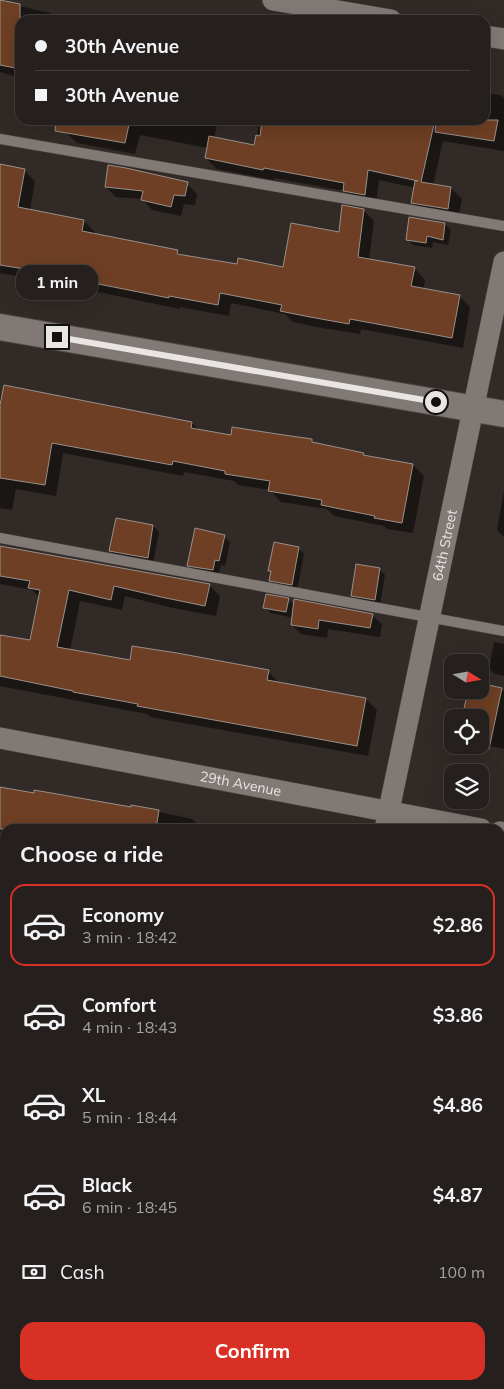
<!DOCTYPE html>
<html lang="en">
<head>
<meta charset="utf-8">
<style>
  body { margin:0; font-family:Mulish,sans-serif; background:#2d2826; color:#f1f3f6; height:100vh; display:flex; flex-direction:column; font-size:19px; white-space:nowrap }
  * { box-sizing:border-box; margin:0 }
  p { font-size:16px; color:#a3a3a4 }
  .icon { flex:none; width:28px; height:28px; fill:none; stroke:currentColor; stroke-width:2; stroke-linecap:round; stroke-linejoin:round }
  .map { position:relative; flex:1; overflow:hidden }
  .drawer { position:absolute; left:0px; top:824px; width:505px; height:566px; display:flex; flex-direction:column; background:#25201d; border-radius:15px 15px 0 0; box-shadow:0 5px 20px #0002,0 0 0 1px #423e3b }
  .drawer>* { flex:none }
  .banner { position:absolute; left:15px; top:15px; width:475px; height:110px; border-radius:15px; box-shadow:0 5px 20px #0002,0 0 0 1px #423e3b; display:grid; align-content:center; height:110px; padding:0 20px; background:#25201d }
  .needle { width:32px; rotate:101deg }
  .fabs { position:absolute; left:444px; top:654px; display:grid; gap:10px }
  .fabs a { display:grid; place-items:center; width:45px; height:45px; border-radius:10px; background:#25201d; box-shadow:0 5px 20px #0002,0 0 0 1px #423e3b; font-size:25px }
  .end { position:absolute; width:22px; height:22px; margin:-11px; border:6px solid #e9e5e3; background:#111; box-shadow:0 0 0 2px #111 }
  .from { border-radius:50% }
  .bubble { position:absolute; height:35px; border-radius:15px; background:#25201d; box-shadow:0 5px 20px #0002,0 0 0 1px #423e3b; font-size:16px; font-weight:700; line-height:35px; text-align:center }
  .banner b { display:flex; align-items:center; gap:18px; height:48px; font-size:19px }
  .banner b+b { border-top:1px solid #423e3b }
  .banner i { width:12px; height:12px; background:#f1f3f6 }
  ul { padding:0; list-style:none }
  li { display:flex; align-items:center; gap:15px; height:82px; margin:0 10px 8px; padding:0 10px; border:2px solid transparent; border-radius:15px }
  li div { flex:1 }
  li b { display:block; font-size:19px }
  li em { font-style:normal; font-weight:700 }
  li.selected { border-color:#d93025 }
  li>.icon { width:45px; height:45px; stroke-width:1.5 }
  h2 { padding:0 20px; font-size:22px; line-height:60px }
  .pay { display:flex; align-items:center; gap:12px; height:55px; padding:0 20px; font-size:19px }
  .pay p { margin-inline-start:auto }
  .button { display:flex; gap:10px; margin-top:auto; padding:10px 20px }
  .button a { flex:1; height:58px; border-radius:15px; background:#d93025; color:#fff; font-size:20px; font-weight:700; line-height:58px; text-align:center }
  .map>svg:first-child { display:block }
</style>
</head>
<body>
<div class="map">
<svg width="504" height="1389" viewBox="0 0 504 1389">
  <rect width="100%" height="100%" fill="#312a27"/>
  <path fill="#3f322b" d="M0,1165L5,1166V1385H272V1389H0Z"/>
  <g fill="#0007">
    <path d="M2,2L50,13L57,20H20V78L0,72V13Z"/>
    <path d="M485,93L501,95L504,98V151L443,141L433,185L451,188L462,199L458,219L424,213L413,203L415,188L379,180L376,205L356,202L345,191L274,178V180L217,169L206,158L208,148L140,135L135,154L77,143L66,133L68,120H218L214,139L255,146L260,120H485Z"/>
    <path d="M0,165L24,170L35,181L30,210L84,221L95,232L94,235L177,251L182,256L238,266L284,268L340,234L363,210L374,221L369,260L414,268L425,280L423,290L459,296L470,307L463,348L361,329L360,334L322,328L293,322L285,314L231,303L229,316L180,307V309L74,287L73,292L49,287L42,281L0,273Z"/>
    <path d="M187,184L197,194L195,205L184,204L181,216L152,210L142,199L116,197L106,187Z"/>
    <path d="M445,224L451,230L448,245L433,242L432,248L413,245L407,239Z"/>
    <path d="M0,397L192,423L199,430L232,437L312,440L315,444L363,454L366,457L413,465L424,476L413,533L387,529L384,526L334,516L327,509L281,502L270,490L238,485L234,481L184,472L183,476L63,453L56,496L16,489L12,510L0,508Z"/>
    <path d="M504,491V537L497,530Z"/>
    <path d="M153,526L159,532L153,563L116,557L111,551Z"/>
    <path d="M224,536L230,542L225,566L221,565L218,575L194,571L188,565Z"/>
    <path d="M0,547L209,585L220,596L216,616L173,608L125,596L122,610L80,601L70,651L131,662L268,671L279,683L366,699L377,710L368,756L150,717L147,714L0,686V636L31,642L40,598L32,590L0,584Z"/>
    <path d="M298,548L304,554L297,590L276,586L270,580L272,572L269,570Z"/>
    <path d="M379,569L385,575L380,605L358,601L353,595Z"/>
    <path d="M288,599L294,605L372,615L382,624L380,637L328,629L327,638L301,634L292,625L293,618L271,613L265,608Z"/>
    <path d="M494,642L504,644V676L495,674L489,669Z"/>
    <path d="M480,685L502,689L504,692V749L480,744V718L470,690H480Z"/>
    <path d="M0,788L132,809V806L192,819L202,829H5V859H0Z"/>
    <path d="M500,872L504,873V940L500,939Z"/>
    <path d="M0,896L5,898V924L0,923Z"/>
    <path d="M500,984L504,985V1021L500,1020Z"/>
    <path d="M5,1026V1101L0,1100V1030L3,1031Z"/>
    <path d="M504,1062V1100L500,1099V1069L503,1070Z"/>
    <path d="M500,1287L504,1288V1347L500,1346Z"/>
    <path d="M323,1385H355L354,1389H322Z"/>
  </g>
  <g fill="#6e3f24" stroke="#98908b">
    <path d="M0,0L20,4V69L0,65Z"/>
    <path d="M56,120H130L125,143L55,131Z"/>
    <path d="M262,120H435L421,182L451,187L448,209L411,203L415,181H418L368,170L365,195L343,191L344,183L264,168L263,170L205,158L209,136L254,145L256,135L260,136Z"/>
    <path d="M436,120H498L494,141L435,132Z"/>
    <path d="M0,164L25,169L18,207L84,220L82,231L178,250L177,254L237,264L238,258L283,267L291,223L339,232L342,205L364,209L358,257L415,267L411,286L460,295L452,338L350,319L349,324L310,317L280,311L282,305L220,293L218,305L169,296V298L63,277L62,282L36,277L37,271L0,265Z"/>
    <path d="M108,165L126,168L188,182L185,196L174,195L171,207L141,200L143,191L105,187Z"/>
    <path d="M409,217L445,223L443,240L427,236L426,243L406,240Z"/>
    <path d="M4,385L192,422L191,428L231,435L232,427L277,434L312,439V442L364,453L363,455L413,464L402,523L374,518L375,516L321,505L322,500L268,491L270,481L225,474V471L173,461L172,465L52,443L45,485L0,478V405Z"/>
    <path d="M116,518L153,525L148,558L109,551Z"/>
    <path d="M195,528L225,535L219,561L215,560L213,570L187,566Z"/>
    <path d="M274,542L299,547L292,585L269,581L271,571H268Z"/>
    <path d="M0,546L210,584L205,606L161,597L114,586L111,600L69,590L57,647L130,660L132,646L177,653L269,670L267,680L366,698L357,746L137,706L138,704L73,692V691L0,676V635L30,640L40,590L28,588L30,581L0,576Z"/>
    <path d="M356,564L380,568L375,600L351,596Z"/>
    <path d="M266,594L289,598L286,612L263,608Z"/>
    <path d="M294,599L373,614L370,628L319,620L318,629L291,625Z"/>
    <path d="M480,683L502,688L489,749L480,748V718H462L468,690H480Z"/>
    <path d="M0,787L34,793V790L131,807V805L159,810L156,829H0Z"/>
  </g>
  <g fill="none" stroke-linecap="round" stroke-linejoin="round">
    <defs>
      <g id="service">
        <path d="M0,139L504,226"/>
        <path d="M0,538L504,631"/>
        <path d="M0,937L5,938"/>
        <path d="M500,1029L504,1030"/>
      </g>
      <g id="minor">
        <path d="M273,0L391,20"/>
        <path d="M485,36L504,39"/>
        <path id="s1" d="M0,738L481,829"/>
        <path id="s2" d="M385,829L504,262"/>
        <path d="M500,832L504,833"/>
        <path d="M0,1146L5,1147"/>
        <path d="M500,1236L504,1237"/>
        <path d="M290,1389L291,1385"/>
      </g>
      <path id="tertiary" d="M0,327L504,414"/>
    </defs>
    <use href="#service" stroke="#4b4543" stroke-width="11"/>
    <use href="#minor" stroke="#4b4543" stroke-width="22"/>
    <use href="#tertiary" stroke="#4b4543" stroke-width="28"/>
    <use href="#service" stroke="#817975" stroke-width="10"/>
    <use href="#minor" stroke="#817975" stroke-width="21"/>
    <use href="#tertiary" stroke="#817975" stroke-width="26"/>
  </g>
  <g fill="none" stroke-linecap="round" stroke-linejoin="round">
    <path stroke="#e9e5e3" stroke-width="6" d="M57,337L436,402"/>
  </g>
  <g text-anchor="middle" dominant-baseline="central" stroke-width="5" stroke-linejoin="round" paint-order="stroke">
    <g font-size="14" fill="#e9e5e3" stroke="#312a27">
      <text stroke="none"><textPath href="#s2" startOffset="290">64th Street</textPath></text>
      <text stroke="none"><textPath href="#s1" startOffset="245">29th Avenue</textPath></text>
    </g>
  </g>
</svg>
<div class="fabs">
<a><svg class="needle" viewBox="-14 -14 28 28"><path d="M0-13l5 13h-10z" fill="#e53935"/><path d="M0 13l5-13h-10z" fill="#a3a3a4"/></svg></a>
<a><svg class="icon" aria-label="locate" viewBox="0 0 24 24"><circle cx="12" cy="12" r="6"/><path d="M12 2v4M12 18v4M2 12h4M18 12h4"/></svg></a>
<a><svg class="icon" aria-label="layers" viewBox="0 0 24 24"><path d="M12 4l9 5-9 5-9-5zM3 14l9 5 9-5"/></svg></a>
</div>
<i class="end from" style="left:436px;top:402px"></i>
<i class="end" style="left:57px;top:337px"></i>
<div class="bubble" style="left:16px;top:265px;width:82px">1 min</div>
<div class="banner">
<b><i class="from"></i>30th Avenue</b>
<b><i></i>30th Avenue</b>
</div>
<section class="drawer">
<h2>Choose a ride</h2>
<ul>
<li class="selected"><svg class="icon" aria-label="car" viewBox="0 0 24 24"><path d="M5 17H2v-5l4-1 3-4h7l3 4 3 1v5h-3M9 17h6M6 11h13"/><circle cx="7" cy="17" r="2"/><circle cx="17" cy="17" r="2"/></svg><div><b>Economy</b><p>3 min · 18:42</p></div><em>$2.86</em></li>
<li><svg class="icon" aria-label="car" viewBox="0 0 24 24"><path d="M5 17H2v-5l4-1 3-4h7l3 4 3 1v5h-3M9 17h6M6 11h13"/><circle cx="7" cy="17" r="2"/><circle cx="17" cy="17" r="2"/></svg><div><b>Comfort</b><p>4 min · 18:43</p></div><em>$3.86</em></li>
<li><svg class="icon" aria-label="car" viewBox="0 0 24 24"><path d="M5 17H2v-5l4-1 3-4h7l3 4 3 1v5h-3M9 17h6M6 11h13"/><circle cx="7" cy="17" r="2"/><circle cx="17" cy="17" r="2"/></svg><div><b>XL</b><p>5 min · 18:44</p></div><em>$4.86</em></li>
<li><svg class="icon" aria-label="car" viewBox="0 0 24 24"><path d="M5 17H2v-5l4-1 3-4h7l3 4 3 1v5h-3M9 17h6M6 11h13"/><circle cx="7" cy="17" r="2"/><circle cx="17" cy="17" r="2"/></svg><div><b>Black</b><p>6 min · 18:45</p></div><em>$4.87</em></li>
</ul>
<div class="pay"><svg class="icon" aria-label="cash" viewBox="0 0 24 24"><path d="M3 7h18v10H3z"/><circle cx="12" cy="12" r="2"/></svg>Cash<p>100 m</p></div>
<div class="button"><a>Confirm</a></div>
</section>
</div>
</body>
</html>
